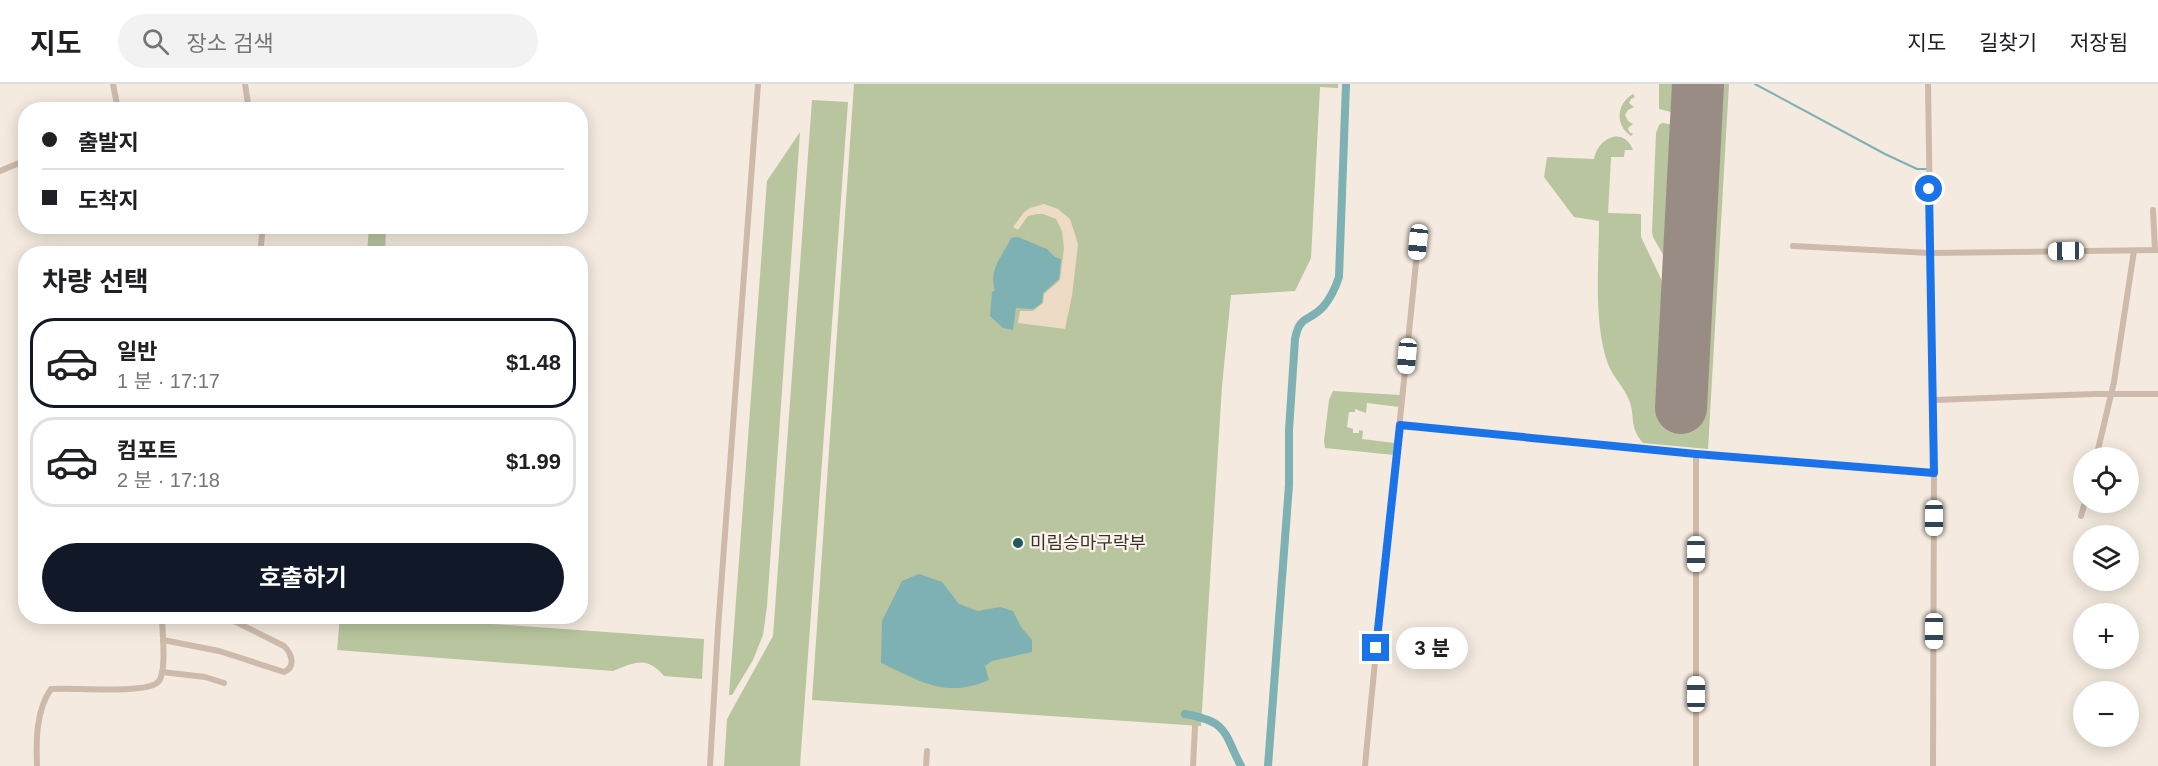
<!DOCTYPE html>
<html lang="ko">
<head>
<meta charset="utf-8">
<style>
  body { margin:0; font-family:Helvetica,"Noto Sans KR",sans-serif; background:#f2f2f2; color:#202124; height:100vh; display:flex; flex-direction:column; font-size:22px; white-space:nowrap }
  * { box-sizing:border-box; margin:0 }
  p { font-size:20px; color:#757577 }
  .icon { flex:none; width:33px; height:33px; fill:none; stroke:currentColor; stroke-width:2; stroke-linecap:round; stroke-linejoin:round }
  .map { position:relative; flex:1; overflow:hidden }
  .panel { position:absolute; left:18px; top:162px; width:570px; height:378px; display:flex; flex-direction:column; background:#fff; border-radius:24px; box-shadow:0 3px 15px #0003 }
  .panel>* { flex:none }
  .banner { position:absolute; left:18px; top:18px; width:570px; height:132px; border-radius:24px; box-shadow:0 3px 15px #0003; display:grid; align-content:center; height:132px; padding:0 24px; background:#fff }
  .fabs { position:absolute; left:2073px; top:363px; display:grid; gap:12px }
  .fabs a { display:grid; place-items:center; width:66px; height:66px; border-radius:50%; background:#fff; box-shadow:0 3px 15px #0003; font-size:30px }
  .end { position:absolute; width:27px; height:27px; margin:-14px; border:8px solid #1a73e8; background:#fff; box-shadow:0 0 0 3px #fff }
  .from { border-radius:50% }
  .bubble { position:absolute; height:42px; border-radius:21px; background:#fff; box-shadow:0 3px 15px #0003; font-size:20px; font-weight:700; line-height:42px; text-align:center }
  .car { position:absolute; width:18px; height:36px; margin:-18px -9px; border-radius:8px; box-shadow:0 0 4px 2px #0007; background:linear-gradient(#fff 24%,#345 0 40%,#fff 0 76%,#345 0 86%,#fff 0) }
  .banner b { display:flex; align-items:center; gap:21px; height:57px; font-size:22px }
  .banner b+b { border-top:2px solid #e0e0e0 }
  .banner i { width:15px; height:15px; background:#202124 }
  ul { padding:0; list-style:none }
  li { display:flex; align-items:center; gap:18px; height:90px; margin:0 12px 9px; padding:0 12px; border:3px solid #e0e0e0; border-radius:24px }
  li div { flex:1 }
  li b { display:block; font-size:22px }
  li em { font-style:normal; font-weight:700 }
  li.selected { border-color:#111827 }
  li>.icon { width:54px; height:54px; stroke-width:1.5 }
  h2 { padding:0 24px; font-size:27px; line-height:72px }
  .button { display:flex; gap:12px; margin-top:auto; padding:12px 24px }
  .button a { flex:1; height:69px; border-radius:36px; background:#111827; color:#fff; font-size:24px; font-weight:700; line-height:69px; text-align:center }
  header { display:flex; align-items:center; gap:36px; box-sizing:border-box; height:84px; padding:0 30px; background:#fff; border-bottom:2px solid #e0e0e0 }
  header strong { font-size:28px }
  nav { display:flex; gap:33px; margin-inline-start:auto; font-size:21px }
  .search { width:420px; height:54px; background:#f2f2f2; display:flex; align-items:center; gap:15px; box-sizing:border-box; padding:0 21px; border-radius:33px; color:#757577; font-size:22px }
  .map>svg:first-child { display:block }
</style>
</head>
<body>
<header>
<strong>지도</strong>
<div class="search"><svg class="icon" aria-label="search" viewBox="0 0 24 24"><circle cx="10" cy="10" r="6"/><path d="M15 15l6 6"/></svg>장소 검색</div>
<nav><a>지도</a><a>길찾기</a><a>저장됨</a></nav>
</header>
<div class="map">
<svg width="2158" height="682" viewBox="0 0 2158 682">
  <rect width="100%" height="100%" fill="#f4eadf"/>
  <g fill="#b8c59e">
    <path d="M854,0H1338V4L1320,3L1311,174L1295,207L1231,211L1222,302L1201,642L812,616Z"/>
    <path d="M1659,0H1686L1685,22L1681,27L1671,28L1659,25Z"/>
    <path d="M1711,0H1729L1708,365L1643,359C1628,341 1636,333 1629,316C1624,303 1613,293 1608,280C1593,238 1599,181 1599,137L1574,133L1544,93L1547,73L1594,75C1598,53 1624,42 1633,66H1625L1624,73H1611L1608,129L1641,130V153L1675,224L1667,326L1691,328Z"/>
    <path d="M1633,10L1635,13L1631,15L1629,19L1634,23L1628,26L1625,31L1628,37L1633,40L1628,44L1629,48L1633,50L1631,52C1615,41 1616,20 1633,10Z"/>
    <path d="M812,16L848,18L800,682H724L727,635L773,552Z"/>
    <path d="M1662,39L1681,42L1684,46L1677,180L1675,182L1670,183L1653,153L1652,148L1656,49L1659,41Z"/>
    <path d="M800,48L767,522L763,551L753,576L732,611H729L767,97Z"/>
    <path d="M369,143H386L385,169H367Z"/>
    <path d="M1333,307L1400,311L1399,323L1367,319L1366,329L1355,325V328H1349L1347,343L1353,345V349H1359V346L1363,347L1362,355L1395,359L1394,371L1325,364L1324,357L1329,316Z"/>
    <path d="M340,532L396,533L704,555L702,595L664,592C647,572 635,578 613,587L337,566Z"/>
  </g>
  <path fill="#eddbc6" d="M1044,120L1058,125L1070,135L1078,160L1072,212L1065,245L1018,239L1020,227H1033L1043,219L1044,210L1060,196L1064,164L1062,147L1056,135L1043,130H1037L1028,132L1018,146L1013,143L1024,128L1030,124Z"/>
  <g fill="#7db1b3">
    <path d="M1018,153L1047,165L1055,173L1061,175L1059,195L1043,209L1042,219L1033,225L1016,224L1013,246L1003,244L990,232L992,208L995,206C988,185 1003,172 1011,154Z"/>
    <path d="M919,490L942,498L959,520L978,527L1000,523L1013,527L1021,543L1032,556V568L992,577L985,582L989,596C944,615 921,597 881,579L882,537L902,497Z"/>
  </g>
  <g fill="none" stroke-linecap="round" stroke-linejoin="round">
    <path stroke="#7db1b3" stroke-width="2" d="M1755,0L1885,70L1917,85H1926"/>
    <g stroke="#7db1b3" stroke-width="8">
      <path d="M1185,630C1229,638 1223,648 1241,682"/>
      <path d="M1268,682L1289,401V346L1295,255C1300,230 1308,239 1323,223C1331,214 1335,205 1339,193L1346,0"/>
    </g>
    <path stroke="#988c84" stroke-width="52" d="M1681,324L1698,0"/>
    <g stroke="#cdbaaa" stroke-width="6">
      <path d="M113,0L118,26"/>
      <path d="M245,0L249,26"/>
      <path d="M1928,0L1934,389L1933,682"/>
      <path d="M0,87L26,76"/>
      <path d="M2153,126L2155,166"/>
      <path d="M1793,162L1930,169L2158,166"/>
      <path d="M260,170L263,142"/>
      <path d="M1934,316L2095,310H2158"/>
      <path d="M1400,341L1696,370L1934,389"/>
      <path d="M1696,370V682"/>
      <path d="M2096,374L2114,298L2134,167"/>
      <path d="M2081,432L2085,418"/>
      <path d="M163,556L219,567L284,588C296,583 292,570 284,562L224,532"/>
      <path d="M162,588L205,593L224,599"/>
      <path d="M37,682C36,657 36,626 51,605C71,603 149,611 159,597C167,585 162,547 162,532"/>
      <path d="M710,682L718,545L758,0"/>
      <path d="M926,682L927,667"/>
      <path d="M1193,682L1195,643"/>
      <path d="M1365,682C1381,507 1401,333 1418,158"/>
    </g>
  </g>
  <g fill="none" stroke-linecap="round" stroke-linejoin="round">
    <path stroke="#1a73e8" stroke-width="8" d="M1376,564L1400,341L1696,370L1934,389L1929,105"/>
  </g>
  <circle fill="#1d5b5f" stroke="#fbf4ec" stroke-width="2" cx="1018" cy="459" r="6"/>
  <g text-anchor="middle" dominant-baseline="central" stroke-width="4.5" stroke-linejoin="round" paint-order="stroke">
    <g font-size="18" fill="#3b2f2a" stroke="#fbf4ec" text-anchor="start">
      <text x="1030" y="459">미림승마구락부</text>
    </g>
  </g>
</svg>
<div class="fabs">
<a><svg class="icon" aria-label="locate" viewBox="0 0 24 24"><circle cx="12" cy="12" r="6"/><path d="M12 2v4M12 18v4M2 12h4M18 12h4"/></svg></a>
<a><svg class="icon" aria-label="layers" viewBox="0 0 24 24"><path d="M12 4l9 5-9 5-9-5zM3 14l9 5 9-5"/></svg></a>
<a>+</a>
<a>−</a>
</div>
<i class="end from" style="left:1929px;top:105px"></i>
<i class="end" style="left:1376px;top:564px"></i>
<div class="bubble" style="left:1396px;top:543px;width:72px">3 분</div>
<i class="car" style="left:1418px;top:158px;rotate:186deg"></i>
<i class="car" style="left:2066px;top:167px;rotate:269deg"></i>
<i class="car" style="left:1407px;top:272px;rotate:185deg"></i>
<i class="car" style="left:1934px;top:434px;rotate:180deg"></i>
<i class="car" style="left:1696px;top:470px;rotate:180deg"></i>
<i class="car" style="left:1934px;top:547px;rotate:180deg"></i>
<i class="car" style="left:1696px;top:610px;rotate:0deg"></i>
<div class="banner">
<b><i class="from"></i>출발지</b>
<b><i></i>도착지</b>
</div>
<section class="panel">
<h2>차량 선택</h2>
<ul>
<li class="selected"><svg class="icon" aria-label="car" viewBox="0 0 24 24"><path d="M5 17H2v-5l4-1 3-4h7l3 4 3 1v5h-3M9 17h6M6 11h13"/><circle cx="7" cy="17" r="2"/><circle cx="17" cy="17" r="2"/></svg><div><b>일반</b><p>1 분 · 17:17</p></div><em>$1.48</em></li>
<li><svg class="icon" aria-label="car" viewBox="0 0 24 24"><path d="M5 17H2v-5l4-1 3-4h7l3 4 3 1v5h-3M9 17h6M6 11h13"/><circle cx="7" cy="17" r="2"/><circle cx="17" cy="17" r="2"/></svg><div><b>컴포트</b><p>2 분 · 17:18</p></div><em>$1.99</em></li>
</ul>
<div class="button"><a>호출하기</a></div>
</section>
</div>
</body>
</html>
